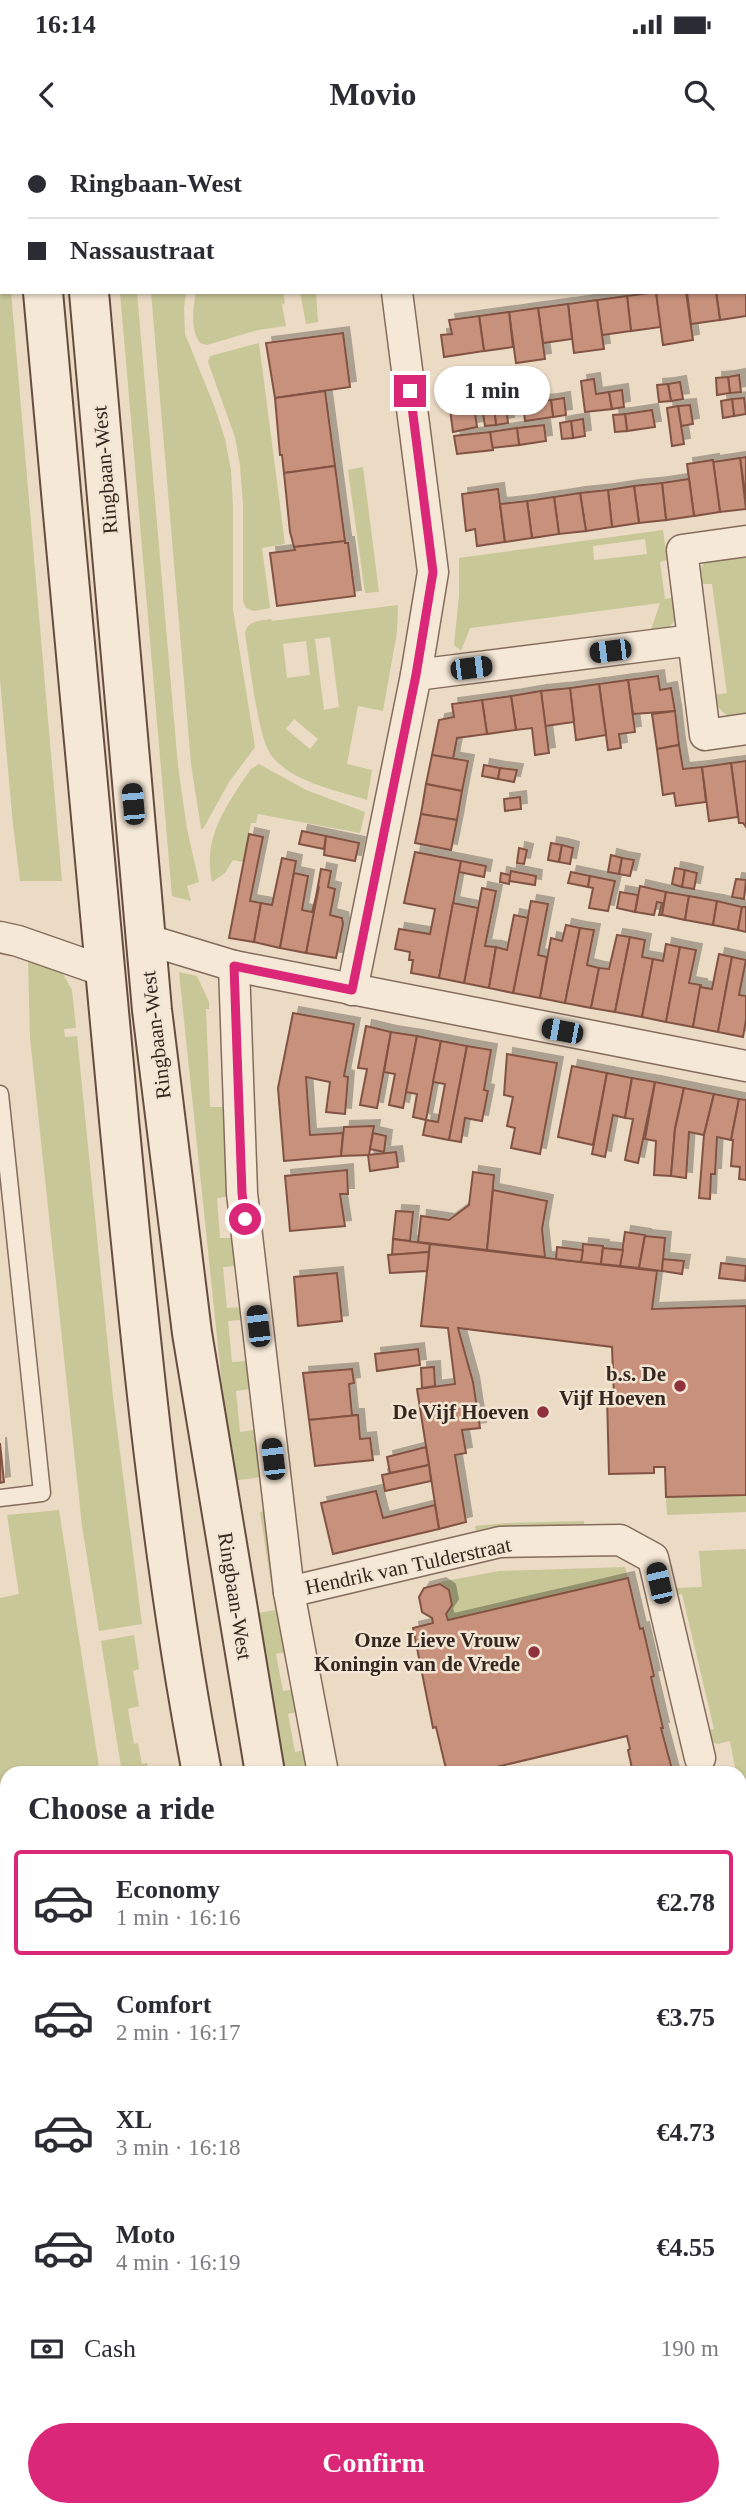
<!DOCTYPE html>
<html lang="en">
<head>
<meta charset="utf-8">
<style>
  body { margin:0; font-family:Georgia,serif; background:#f7f7f7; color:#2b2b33; height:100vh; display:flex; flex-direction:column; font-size:26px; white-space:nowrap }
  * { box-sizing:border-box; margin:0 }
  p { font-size:23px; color:#7c7c81 }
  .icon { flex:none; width:38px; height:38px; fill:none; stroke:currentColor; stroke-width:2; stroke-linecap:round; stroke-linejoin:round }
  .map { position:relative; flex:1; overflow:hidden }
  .sheet { position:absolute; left:0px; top:1626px; width:747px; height:751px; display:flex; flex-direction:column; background:#fff; border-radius:21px 21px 0 0; box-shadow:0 2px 5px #0004 }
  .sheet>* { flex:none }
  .guide { position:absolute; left:0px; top:0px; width:747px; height:154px; box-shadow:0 2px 5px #0004; display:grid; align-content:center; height:154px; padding:0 28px; background:#fff }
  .end { position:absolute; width:32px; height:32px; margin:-16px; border:9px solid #db2777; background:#fff; box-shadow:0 0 0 4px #fff }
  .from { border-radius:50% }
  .bubble { position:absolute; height:49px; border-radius:24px; background:#fff; box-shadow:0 2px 5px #0004; font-size:23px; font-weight:700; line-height:49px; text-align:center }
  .car { position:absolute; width:21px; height:42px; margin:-21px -10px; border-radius:9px; box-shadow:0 0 5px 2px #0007; background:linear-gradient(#222 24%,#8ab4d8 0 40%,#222 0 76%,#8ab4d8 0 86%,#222 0) }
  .guide b { display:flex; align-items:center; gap:24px; height:66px; font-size:26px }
  .guide b+b { border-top:2px solid #e1e1e2 }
  .guide i { width:18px; height:18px; background:#2b2b33 }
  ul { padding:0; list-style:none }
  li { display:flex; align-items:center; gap:21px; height:105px; margin:0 14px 10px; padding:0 14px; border:4px solid transparent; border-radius:7px }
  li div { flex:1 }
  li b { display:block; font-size:26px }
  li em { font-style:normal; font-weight:700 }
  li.active { border-color:#db2777 }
  li>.icon { width:63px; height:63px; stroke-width:1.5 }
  h2 { padding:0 28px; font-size:32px; line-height:84px }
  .pay { display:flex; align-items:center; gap:18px; height:77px; padding:0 28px; font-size:26px }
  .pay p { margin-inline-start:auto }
  .primary-button { display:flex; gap:14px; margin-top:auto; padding:14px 28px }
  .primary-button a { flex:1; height:80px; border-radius:42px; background:#db2777; color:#fff; font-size:28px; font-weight:700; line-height:80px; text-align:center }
  .status { display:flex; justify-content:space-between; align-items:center; height:49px; padding:0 35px; background:#fff; direction:ltr }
  .status svg { height:19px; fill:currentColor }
  header { display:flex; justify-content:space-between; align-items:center; height:91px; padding:0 28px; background:#fff; font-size:32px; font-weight:700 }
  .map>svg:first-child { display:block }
</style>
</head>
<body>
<div class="status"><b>16:14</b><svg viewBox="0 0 49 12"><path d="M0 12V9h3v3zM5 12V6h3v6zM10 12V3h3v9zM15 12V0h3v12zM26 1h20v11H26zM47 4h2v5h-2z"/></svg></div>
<header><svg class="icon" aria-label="back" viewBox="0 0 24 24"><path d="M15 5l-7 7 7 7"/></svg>Movio<svg class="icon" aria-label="search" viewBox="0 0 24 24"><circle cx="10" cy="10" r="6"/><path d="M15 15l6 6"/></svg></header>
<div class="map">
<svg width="746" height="2375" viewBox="0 0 746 2375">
  <defs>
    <filter id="shadow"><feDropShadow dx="6" dy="-6" stdDeviation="0" flood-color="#0004"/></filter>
  </defs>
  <rect width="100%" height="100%" fill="#ebdac4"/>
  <g fill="#c8c798" fill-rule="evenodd">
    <path d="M0,22L2,152H11L62,741H20L13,685L0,540Z"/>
    <path d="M120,152H137L178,626L187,689L199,742L187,746L191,761L172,756Z"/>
    <path d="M151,152H186L184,168L185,194L215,268L225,299L231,330L233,367V469L255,607L229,642L203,689L201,688L191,624Z"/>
    <path d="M196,152H283L285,163L282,165L286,186L258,190L207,205L200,203C190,190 193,168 196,152Z"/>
    <path d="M300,152H316L318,182L306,184Z"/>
    <path d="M259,203L285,404L262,408L270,468L254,471L246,468L243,461V364L240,326L235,297L208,222L210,216Z"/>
    <path d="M363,327L379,452L365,453L348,330Z"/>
    <path d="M663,390L667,420L660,422L665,459L678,457C677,482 674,489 649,496L660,463L470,488L461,511L454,505L459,456V418ZM645,399L647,414L594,420L593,406Z"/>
    <path d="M742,414L746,417V580C728,577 718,574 714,555L727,553L712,444H699C698,434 700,427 708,419Z"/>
    <path d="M398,465L397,492L383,571L358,566L347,624L372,630L367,660C336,650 291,642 271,615C257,595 250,521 245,494C247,480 260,481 271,479L272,481ZM330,497L339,567L324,570L315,499ZM306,501L310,535L287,538L283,504ZM294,579L318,599L310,609L286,589Z"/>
    <path d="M259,624L306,650L365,672L360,693L258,674L256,683H251L243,722L233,720L225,733L212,742C202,698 227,664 251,629Z"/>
    <path d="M28,819L62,832L72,850L76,888L64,889L65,897L77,896L113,1257L142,1484L99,1491L82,1386L30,898Z"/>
    <path d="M179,832L197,836L209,862V869H206L210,967H224L231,1056L217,1058L220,1098H234L237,1126L223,1127L227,1168L241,1167L242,1180L228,1181L232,1222L246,1221L249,1249L236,1251L240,1292L254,1290L261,1337L232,1341Z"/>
    <path d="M746,1355V1372L667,1375L666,1357Z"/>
    <path d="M59,1370L100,1633H7V1664H0V1458L19,1454L7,1375Z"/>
    <path d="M266,1371L290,1511L276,1514L283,1551L297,1549L301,1571L288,1574L295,1612L309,1609L313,1633H285L252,1474L275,1470L260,1372Z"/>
    <path d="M584,1381V1385L491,1387L476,1391L475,1386L507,1383Z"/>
    <path d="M746,1409V1648L740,1650V1633H736L730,1601L718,1604L710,1602L707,1591L714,1589L682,1454L675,1455L673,1448L702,1447L699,1411Z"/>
    <path d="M625,1427L628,1438L448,1480L446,1474L452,1465L449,1450L440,1442L499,1431Z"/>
    <path d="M134,1495L139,1529L133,1531L139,1566L128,1569L134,1604L138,1603L142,1624L147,1623L149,1633H122L101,1501Z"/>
    <path d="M7,2020V2169L0,2170V2021Z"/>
    <path d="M7,2346V2370H157L160,2375H0V2347Z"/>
    <path d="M175,2370H254L255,2374L178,2375Z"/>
  </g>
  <g fill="#c7917c" stroke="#825343" stroke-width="2" filter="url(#shadow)">
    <path d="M256,0H309L310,2H257Z"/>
    <rect x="433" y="0" width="46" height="2"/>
    <path d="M746,146V176L720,180L716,152H746Z"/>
    <path d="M656,152L661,187L631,191L627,156Z"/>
    <path d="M656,152H686L693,200L663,205Z"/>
    <path d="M687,152H716L720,180L691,184Z"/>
    <path d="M627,156L631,191L602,195L597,160Z"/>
    <path d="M597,160L604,209L574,213L568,164Z"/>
    <path d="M568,164L572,199L543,203L538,168Z"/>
    <path d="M538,168L545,219L516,223L509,172Z"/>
    <path d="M509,172L513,207L484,211L479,176Z"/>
    <path d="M479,176L484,211L444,217L441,195L452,194L449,180Z"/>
    <path d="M343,193L350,247L275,258L266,203Z"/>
    <path d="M739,235L741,252L730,253L728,237Z"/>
    <path d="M728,237L730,253L717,255L716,238Z"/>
    <path d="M594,239L596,254L609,252L612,269L585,272L581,241Z"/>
    <path d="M680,242L683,259L671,261L668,244Z"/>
    <path d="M668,244L671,261L659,262L657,245Z"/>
    <path d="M622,250L624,267L612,269L609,252Z"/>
    <path d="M325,251L335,326L284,333L282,315H280L275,258Z"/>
    <path d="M564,258L566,275L553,277L551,260Z"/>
    <path d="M744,258L746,274L734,276L732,259Z"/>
    <path d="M732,259L734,276L723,278L721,261Z"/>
    <path d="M551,260L553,277L525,281L523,263Z"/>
    <path d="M506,265L508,283L496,285L494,267Z"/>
    <path d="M690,265L693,284L681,286L678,266Z"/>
    <path d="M474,266L477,287L453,292L450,269Z"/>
    <path d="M678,266L684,304L672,306L667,268Z"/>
    <path d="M494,267L496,285L485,286L482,268Z"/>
    <path d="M652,270L655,287L627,291L625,274Z"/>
    <path d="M625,274L627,291L615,292L613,275Z"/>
    <path d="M583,279L585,296L573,298L571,281Z"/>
    <path d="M571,281L573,298L562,299L560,283Z"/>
    <path d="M544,285L546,301L519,305L517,288Z"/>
    <path d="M517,288L519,305L492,308L490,292Z"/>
    <path d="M490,292L493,310L457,314L454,296Z"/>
    <path d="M746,317V359L740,318Z"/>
    <path d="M740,318L746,369L720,372L713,322Z"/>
    <path d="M713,320L720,372L694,376L687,324Z"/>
    <path d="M335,326L345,401L294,407L290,392L284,333Z"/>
    <path d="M689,339L694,376L666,380L662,343Z"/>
    <path d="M662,343L666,380L639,383L634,346Z"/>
    <path d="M634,346L639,383L612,387L608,350Z"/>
    <path d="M498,349L505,402L477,406L475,389L466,391L462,354Z"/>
    <path d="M608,350L612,387L586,391L580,353Z"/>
    <path d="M580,353L586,391L559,394L554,357Z"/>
    <path d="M554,357L559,394L532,398L527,361Z"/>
    <path d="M527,361L532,398L505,402L500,364Z"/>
    <path d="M345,401V403H348L355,456L277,466L270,413L295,410L294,407Z"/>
    <path d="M658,536L660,550L671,548L675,571L633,574L628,540Z"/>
    <path d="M628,540L635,592L619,594L621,608L608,610L599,544Z"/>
    <path d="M599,544L606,595L576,600L570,548Z"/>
    <path d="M570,548L574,582L545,586L541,551Z"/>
    <path d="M541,551L549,613L535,615L532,588L516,590L511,556Z"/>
    <path d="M511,556L516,590L487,594L482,560Z"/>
    <path d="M482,560L487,594L457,598L453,619L432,615L439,580L454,577L452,564Z"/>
    <path d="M675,571L679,605L657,609L652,574Z"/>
    <path d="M679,605L683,629L702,627L706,662L676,666L674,653L663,655L657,609Z"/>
    <path d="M432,615L468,621L462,651L426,644Z"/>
    <path d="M746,621V687L743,683H739L731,623Z"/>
    <path d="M731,623L738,677L709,681L702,627Z"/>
    <path d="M484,625L500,628L498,639L482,636Z"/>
    <path d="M500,628L517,630L514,642L498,639Z"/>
    <path d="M426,644L462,651L457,680L421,674Z"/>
    <path d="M520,657L521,669L505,671L504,659Z"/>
    <path d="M421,674L457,680L451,710L415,703Z"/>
    <path d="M302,691L326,696L324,709L299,704Z"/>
    <path d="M249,694L263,697L250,761L261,763L254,802L229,798Z"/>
    <path d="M326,696L359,703L355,721L324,715Z"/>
    <path d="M551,703L562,705L559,722L548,720Z"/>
    <path d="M562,705L573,708L570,724L559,722Z"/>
    <path d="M519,708L527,710L524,724L517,723Z"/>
    <path d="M415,712L461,721L439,838L411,833L413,820H409L410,812L395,809L399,789L430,794L435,769L404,763Z"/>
    <path d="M611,715L622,718L619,734L608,732Z"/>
    <path d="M282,718L296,721L280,808L254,802L261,763L272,765Z"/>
    <path d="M622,718L634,720L630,736L619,734Z"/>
    <path d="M461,721L486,726L484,737L459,732Z"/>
    <path d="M675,728L685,730L682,747L672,744Z"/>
    <path d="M321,729L331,731L328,747L335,749L330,775L342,778L343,784L336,818L306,813Z"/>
    <path d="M685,730L697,733L694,749L682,747Z"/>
    <path d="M511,731L536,736L535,745L509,741Z"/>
    <path d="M571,732L590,736L588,747L568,743Z"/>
    <path d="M294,733L308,736L302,770L312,772L319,746L306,813L280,808Z"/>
    <path d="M501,733L510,735L509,744L500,742Z"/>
    <path d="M590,736L615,741L608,771L589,768L593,748L588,747Z"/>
    <path d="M736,739L746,740L744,759L732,757Z"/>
    <path d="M640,746L666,752L662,775H659L662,763L657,762L654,775L635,772Z"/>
    <path d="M482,748L496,751L485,806L496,807L489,848L464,843Z"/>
    <path d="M620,752L638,755L635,772L617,768Z"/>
    <path d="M666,752L689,756L685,780L662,775Z"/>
    <path d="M689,756L717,761L713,785L685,780Z"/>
    <path d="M531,761L548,764L538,815L547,817L540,858L513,853Z"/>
    <path d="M717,761L742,767L738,790L713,785Z"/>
    <path d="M453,763L478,768L464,843L439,838Z"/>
    <path d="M742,767H746V792L738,790Z"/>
    <path d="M514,775L528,778L513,853L489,848L496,807L507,810Z"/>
    <path d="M566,785L580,788L565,863L540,858L551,798L562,801Z"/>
    <path d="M580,788L594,790L587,825L599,828L591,868L565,863Z"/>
    <path d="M617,795L630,797L615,872L591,868L599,828L609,829Z"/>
    <path d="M630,797L645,800L642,817L653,819L642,877L615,872Z"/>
    <path d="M666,804L680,807L666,882L642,877L653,819L663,821Z"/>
    <path d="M680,807L696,810L689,843L701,845L693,887L666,882Z"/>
    <path d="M719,814L732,817L718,892L693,887L700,847L712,849Z"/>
    <path d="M732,817L746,820L739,855L746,856V880L743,897L718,892Z"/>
    <path d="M293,873L354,884L344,936L348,937L345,974L326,972L330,942L306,937L310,995L343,993L341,1016L284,1021L278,948Z"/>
    <path d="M366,886L391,892L377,968L360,965L367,929L358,928Z"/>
    <path d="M391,892L417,896L403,968L389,965L395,934L384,932Z"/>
    <path d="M417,896L441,901L426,980L413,977L417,954L406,952Z"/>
    <path d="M441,901L467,906L449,1000L423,995L426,980L438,982L445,944L433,942Z"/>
    <path d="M467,906L491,910L484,950L488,951L482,981L465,978L461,1002L449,1000Z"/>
    <path d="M507,914L557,923L540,1014L511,1008L515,988L507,986L513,957L504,955Z"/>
    <path d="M572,926L607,933L593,1005L558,997Z"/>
    <path d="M607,933L632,938L625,978L613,975L605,1017L592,1014Z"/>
    <path d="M632,938L655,942L638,1023L625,1020L633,979L625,978Z"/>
    <path d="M655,942L684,948L675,989L671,1036L654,1035L656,1001L645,999Z"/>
    <path d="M684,948L714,954L704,995L689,992L686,1038L671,1036L675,989Z"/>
    <path d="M714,954L739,959L731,1000L717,997L715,1034H711L710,1059L699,1058L704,995Z"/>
    <path d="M739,959L746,960V1040L739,1039L740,1027L731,1026L733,1000H731Z"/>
    <path d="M374,986L369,1015L341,1016L344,987Z"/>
    <path d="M373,993L386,996L384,1012L370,1009Z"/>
    <path d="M396,1012L398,1027L370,1031L368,1015Z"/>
    <path d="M347,1030L348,1054H340L345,1086L290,1091L285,1036Z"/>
    <path d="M473,1032L494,1035L487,1110L418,1102L421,1076L449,1080L469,1065Z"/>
    <path d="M493,1050L547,1061L542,1089L545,1117L487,1110Z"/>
    <path d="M396,1071L413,1072L410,1101L393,1099Z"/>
    <path d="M625,1092L645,1095L639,1128L620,1126Z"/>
    <path d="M645,1096L665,1098L662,1131L639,1128Z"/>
    <path d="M393,1099L430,1104L429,1112L392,1115Z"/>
    <path d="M430,1104L657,1131L652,1169L746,1166V1355L666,1357L665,1327H654V1333L609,1334L607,1256L614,1257L612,1207L458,1188L473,1242L480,1288L462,1290L466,1313L455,1315L466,1382L439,1389L417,1249L455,1244L448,1188L421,1186Z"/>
    <path d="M583,1104L603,1106L601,1124L581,1122Z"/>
    <path d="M557,1107L583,1110L581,1122L556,1119Z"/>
    <path d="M603,1108L623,1110L620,1126L601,1124Z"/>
    <path d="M429,1112L427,1131L390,1133L388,1115Z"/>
    <path d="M663,1119L684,1121L682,1134L662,1131Z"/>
    <path d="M721,1123L746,1126L745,1141L719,1138Z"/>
    <path d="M337,1133L342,1181L298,1186L294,1137Z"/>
    <path d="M418,1209L420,1225L377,1231L375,1214Z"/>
    <path d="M434,1227L435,1246L422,1248L421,1228Z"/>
    <path d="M352,1229L354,1243L349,1244L352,1275H358L309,1280L303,1233Z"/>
    <path d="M358,1275L360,1299L370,1298L373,1320L315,1326L309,1280Z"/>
    <path d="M0,1303L4,1342L0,1343Z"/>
    <path d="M426,1307L429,1325L390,1333L387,1317Z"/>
    <path d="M429,1325L431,1341L385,1351L382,1335Z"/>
    <path d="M376,1351L383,1378L435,1365L439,1389L333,1414L321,1363Z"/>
    <path d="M628,1438L640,1489L643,1488L654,1536L651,1537L663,1588H661L673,1633H633L628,1610L630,1609L627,1596L471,1633H447L436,1587L433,1588L413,1488L433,1483L432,1478L422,1472L419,1457L424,1448L440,1444L449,1450L452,1465L446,1474L448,1480Z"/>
    <path d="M746,1666V1760L740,1761V1668Z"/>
    <path d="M7,1792V1836L0,1841V1797Z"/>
    <path d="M746,1893V1907L740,1908V1894Z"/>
    <path d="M746,2187V2219L740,2206V2189Z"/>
    <path d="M740,2206L746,2219V2263L740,2249Z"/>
    <path d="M741,2288L746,2299V2322L740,2324Z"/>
    <path d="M680,2370H722L711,2375H677L681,2373Z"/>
  </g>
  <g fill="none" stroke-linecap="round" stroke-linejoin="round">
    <defs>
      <path id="lane" d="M0,954L42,1353L0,1358"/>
      <g id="street">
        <path d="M399,0V2"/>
        <path d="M746,401L682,410L705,595L746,589"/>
        <path d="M416,535L693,500"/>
        <path d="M0,797L18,801L104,831"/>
        <path d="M145,799L234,826L746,926"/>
        <path d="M234,826L242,1053L289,1452L323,1633"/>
        <path d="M352,850L416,535L433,432L397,152"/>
        <path d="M289,1452L500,1402L620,1400L653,1418L700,1618"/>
        <path d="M545,2370V2375"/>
      </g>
      <g id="secondary">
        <path d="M29,0V2"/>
        <path d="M76,0L77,2"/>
        <path d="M43,152C68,428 92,704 119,980C140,1198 161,1417 202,1633"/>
        <path d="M89,152L152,870L192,1193L265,1633"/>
        <path d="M740,2098L746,2096"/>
        <path d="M0,2239L7,2237"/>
        <path d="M0,2274H7"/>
        <path d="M320,2370L321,2375"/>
        <path d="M396,2370L397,2375"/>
      </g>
    </defs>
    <use href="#lane" stroke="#846c5c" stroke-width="19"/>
    <use href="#street" stroke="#846c5c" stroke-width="33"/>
    <use href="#secondary" stroke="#664d3f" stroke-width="42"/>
    <use href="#lane" stroke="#f6e8d6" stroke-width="16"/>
    <use href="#street" stroke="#f6e8d6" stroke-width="30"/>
    <use href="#secondary" stroke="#f6e8d6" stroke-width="38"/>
  </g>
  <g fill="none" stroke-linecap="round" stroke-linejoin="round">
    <path stroke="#db2777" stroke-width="9" d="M245,1079L242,1053L234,826L352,850L416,535L433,432L410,251"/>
  </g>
  <g fill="#8f303d" stroke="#f3e5d3" stroke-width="2.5">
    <circle cx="680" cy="1246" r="7"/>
    <circle cx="543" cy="1272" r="7"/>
    <circle cx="534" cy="1512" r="7"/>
  </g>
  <g text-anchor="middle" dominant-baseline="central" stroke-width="5" stroke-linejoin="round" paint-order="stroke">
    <g font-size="21" fill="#35261f" stroke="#f3e5d3">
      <text transform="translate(105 330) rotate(-95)">Ringbaan-West</text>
      <text transform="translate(156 895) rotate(-97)">Ringbaan-West</text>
      <text transform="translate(408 1426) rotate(-12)">Hendrik van Tulderstraat</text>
      <text transform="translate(235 1456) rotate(81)">Ringbaan-West</text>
    </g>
    <g font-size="21" font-weight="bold" fill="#35261f" stroke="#f3e5d3" text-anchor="end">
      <text x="666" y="1234">b.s. De<tspan x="666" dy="24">Vijf Hoeven</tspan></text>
      <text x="529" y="1272">De Vijf Hoeven</text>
      <text x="520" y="1500">Onze Lieve Vrouw<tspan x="520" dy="24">Koningin van de Vrede</tspan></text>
    </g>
  </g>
</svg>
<i class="end from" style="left:245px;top:1079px"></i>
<i class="end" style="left:410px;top:251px"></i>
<div class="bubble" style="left:434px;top:226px;width:116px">1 min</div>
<i class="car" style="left:610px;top:511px;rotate:263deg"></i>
<i class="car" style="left:471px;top:528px;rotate:83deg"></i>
<i class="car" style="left:133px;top:664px;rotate:355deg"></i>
<i class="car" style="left:562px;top:891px;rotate:281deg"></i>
<i class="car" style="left:258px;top:1186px;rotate:353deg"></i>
<i class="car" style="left:273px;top:1319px;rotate:353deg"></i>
<i class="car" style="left:659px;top:1443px;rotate:347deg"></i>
<div class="guide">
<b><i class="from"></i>Ringbaan-West</b>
<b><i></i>Nassaustraat</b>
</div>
<section class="sheet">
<h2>Choose a ride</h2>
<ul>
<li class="active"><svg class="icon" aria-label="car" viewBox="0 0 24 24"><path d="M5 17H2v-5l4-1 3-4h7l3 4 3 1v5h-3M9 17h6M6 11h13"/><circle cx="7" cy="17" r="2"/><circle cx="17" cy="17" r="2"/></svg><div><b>Economy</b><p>1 min · 16:16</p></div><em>€2.78</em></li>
<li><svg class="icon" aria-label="car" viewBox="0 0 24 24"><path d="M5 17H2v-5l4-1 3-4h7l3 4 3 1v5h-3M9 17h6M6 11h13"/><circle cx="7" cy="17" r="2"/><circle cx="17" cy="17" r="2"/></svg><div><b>Comfort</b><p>2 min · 16:17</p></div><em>€3.75</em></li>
<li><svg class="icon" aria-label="car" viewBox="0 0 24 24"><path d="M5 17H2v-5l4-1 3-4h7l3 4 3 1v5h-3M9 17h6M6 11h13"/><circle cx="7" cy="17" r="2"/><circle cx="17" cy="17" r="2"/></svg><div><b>XL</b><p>3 min · 16:18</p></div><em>€4.73</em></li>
<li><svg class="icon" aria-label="car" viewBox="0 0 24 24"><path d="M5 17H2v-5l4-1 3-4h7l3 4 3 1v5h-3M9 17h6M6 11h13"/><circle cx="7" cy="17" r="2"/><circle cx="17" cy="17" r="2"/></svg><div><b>Moto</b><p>4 min · 16:19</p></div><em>€4.55</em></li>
</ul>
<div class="pay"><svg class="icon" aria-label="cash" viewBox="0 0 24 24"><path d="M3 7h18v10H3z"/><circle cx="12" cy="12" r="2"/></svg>Cash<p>190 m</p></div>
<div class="primary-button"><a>Confirm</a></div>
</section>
</div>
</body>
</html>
